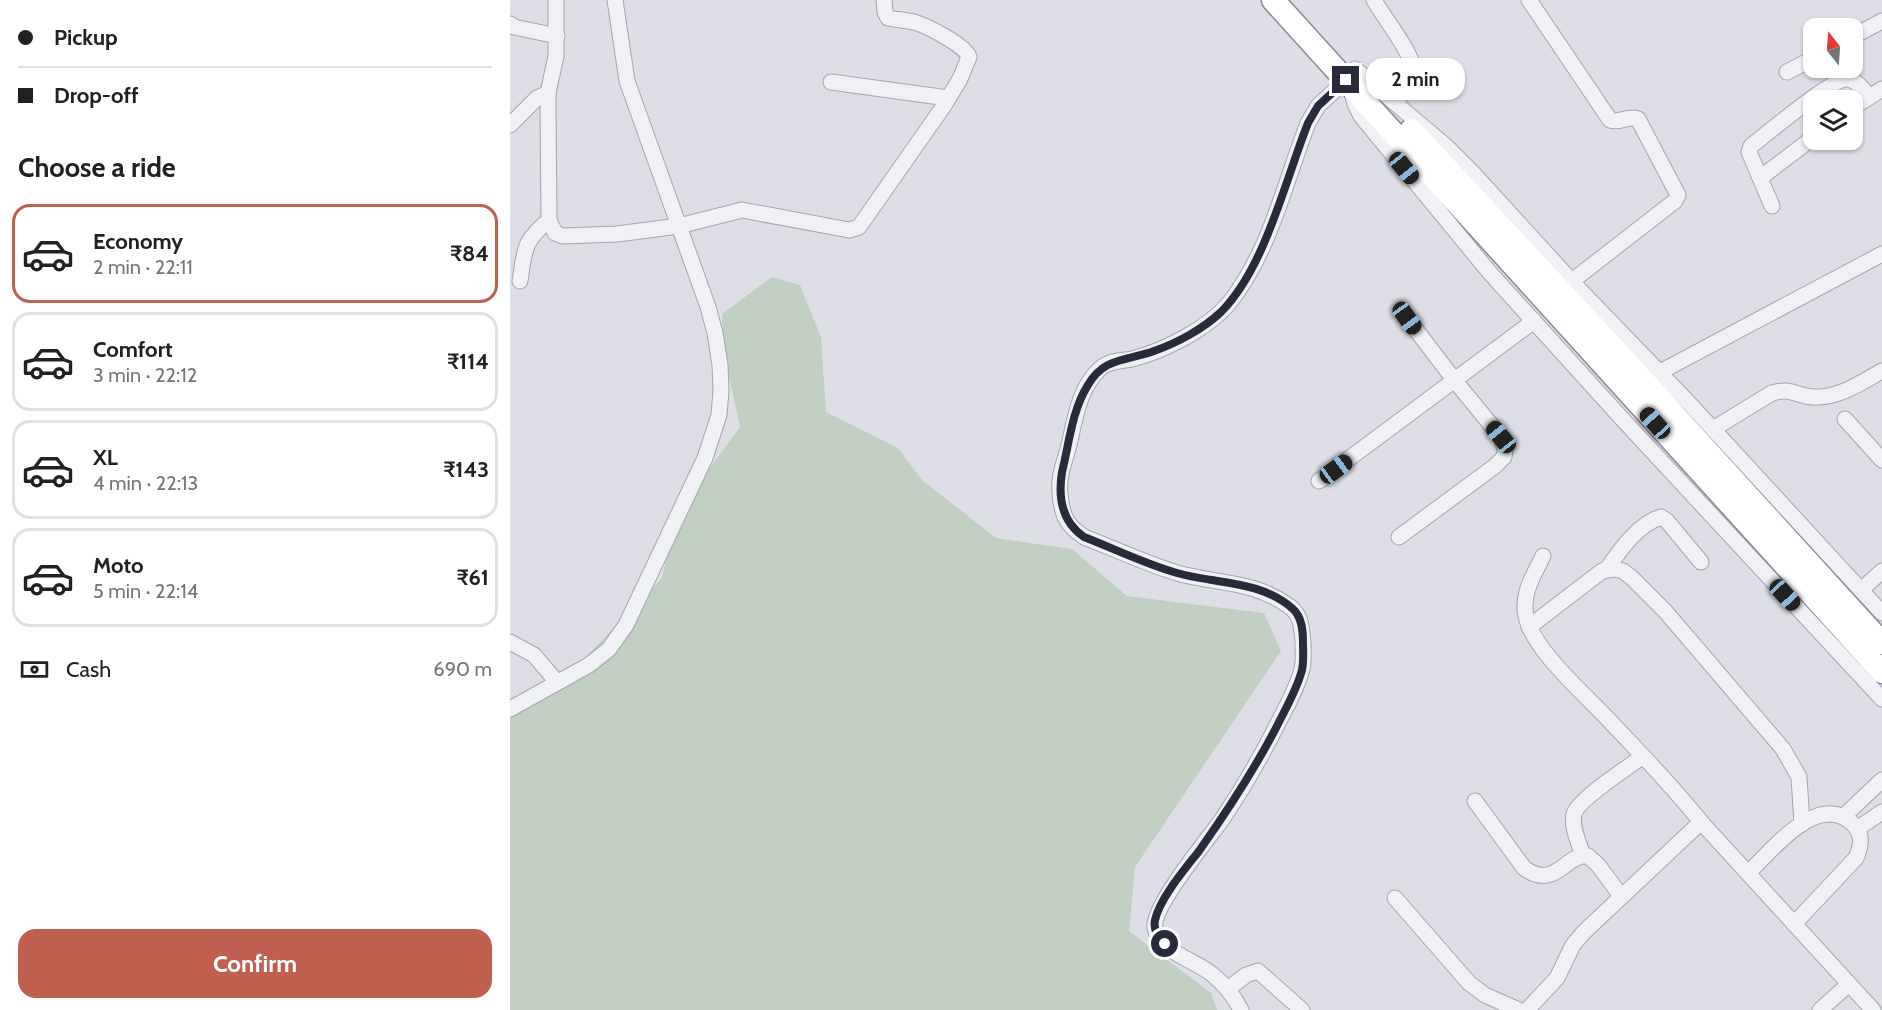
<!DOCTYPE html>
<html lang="en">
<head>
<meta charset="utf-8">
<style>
  body { margin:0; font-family:Cabin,sans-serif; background:#f2f2f2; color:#202124; height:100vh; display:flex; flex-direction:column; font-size:22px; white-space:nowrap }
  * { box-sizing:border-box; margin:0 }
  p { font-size:20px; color:#757577 }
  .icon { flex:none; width:33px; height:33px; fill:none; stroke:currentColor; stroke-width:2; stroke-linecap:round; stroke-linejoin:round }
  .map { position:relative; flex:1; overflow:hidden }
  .sheet { display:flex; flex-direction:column; background:#fff; width:510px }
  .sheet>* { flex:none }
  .guide { display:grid; align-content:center; height:132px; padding:0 18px; background:#fff }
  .needle { width:39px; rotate:343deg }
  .tools { position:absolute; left:1293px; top:18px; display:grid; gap:12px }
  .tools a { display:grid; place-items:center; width:60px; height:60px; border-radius:12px; background:#fff; box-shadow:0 2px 4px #0004; font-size:30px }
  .end { position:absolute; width:27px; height:27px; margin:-14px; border:8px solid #292a3b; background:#fff; box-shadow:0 0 0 3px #fff }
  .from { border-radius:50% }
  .bubble { position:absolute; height:42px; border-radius:18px; background:#fff; box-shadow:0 2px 4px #0004; font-size:20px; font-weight:800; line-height:42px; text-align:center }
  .car { position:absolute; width:18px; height:36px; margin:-18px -9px; border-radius:8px; box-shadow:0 0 4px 2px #0007; background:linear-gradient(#222 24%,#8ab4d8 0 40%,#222 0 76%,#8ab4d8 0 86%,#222 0) }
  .guide b { display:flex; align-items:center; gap:21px; height:57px; font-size:22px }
  .guide b+b { border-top:2px solid #e0e0e0 }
  .guide i { width:15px; height:15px; background:#202124 }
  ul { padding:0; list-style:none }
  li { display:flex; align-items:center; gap:18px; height:99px; margin:0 12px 9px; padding:0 6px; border:3px solid #e0e0e0; border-radius:18px }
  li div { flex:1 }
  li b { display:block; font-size:22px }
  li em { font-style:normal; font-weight:800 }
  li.on { border-color:#bf5f4f }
  li>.icon { width:54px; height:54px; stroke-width:1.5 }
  h2 { padding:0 18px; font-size:27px; line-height:72px }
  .pay { display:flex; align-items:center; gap:15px; height:66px; padding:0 18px; font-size:22px }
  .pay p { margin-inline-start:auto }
  .button { display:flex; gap:12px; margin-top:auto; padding:12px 18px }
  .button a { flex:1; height:69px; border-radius:18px; background:#bf5f4f; color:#fff; font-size:24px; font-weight:800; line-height:69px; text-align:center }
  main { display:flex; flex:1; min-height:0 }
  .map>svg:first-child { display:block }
</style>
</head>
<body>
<main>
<section class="sheet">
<div class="guide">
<b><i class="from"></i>Pickup</b>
<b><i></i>Drop-off</b>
</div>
<h2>Choose a ride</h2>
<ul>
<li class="on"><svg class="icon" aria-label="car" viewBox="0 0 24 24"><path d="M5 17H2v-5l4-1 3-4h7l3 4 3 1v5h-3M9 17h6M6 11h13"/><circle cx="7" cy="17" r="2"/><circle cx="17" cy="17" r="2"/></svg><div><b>Economy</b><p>2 min · 22:11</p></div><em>₹84</em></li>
<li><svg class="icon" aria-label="car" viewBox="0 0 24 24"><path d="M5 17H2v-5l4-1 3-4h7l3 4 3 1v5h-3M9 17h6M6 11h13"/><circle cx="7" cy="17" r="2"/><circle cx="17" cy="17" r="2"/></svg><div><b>Comfort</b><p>3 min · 22:12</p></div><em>₹114</em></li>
<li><svg class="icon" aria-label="car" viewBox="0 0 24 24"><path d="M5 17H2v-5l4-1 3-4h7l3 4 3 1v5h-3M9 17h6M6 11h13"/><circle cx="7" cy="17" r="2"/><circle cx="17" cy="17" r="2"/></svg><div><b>XL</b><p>4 min · 22:13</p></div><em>₹143</em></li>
<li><svg class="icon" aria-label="car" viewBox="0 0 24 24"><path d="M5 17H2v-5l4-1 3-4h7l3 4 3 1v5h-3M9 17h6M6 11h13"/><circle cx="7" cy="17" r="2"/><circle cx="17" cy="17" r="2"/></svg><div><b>Moto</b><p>5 min · 22:14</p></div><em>₹61</em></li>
</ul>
<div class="pay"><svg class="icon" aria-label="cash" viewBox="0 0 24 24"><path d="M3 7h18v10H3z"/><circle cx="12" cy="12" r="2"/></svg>Cash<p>690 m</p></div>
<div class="button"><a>Confirm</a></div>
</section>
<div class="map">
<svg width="1372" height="1010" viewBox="0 0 1372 1010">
  <rect width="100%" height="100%" fill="#dedfe6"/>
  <path fill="#c0cfc1" d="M262,277L290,285L311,337L316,412L388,448L412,480L486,538L562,549L617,596L754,613L771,651L625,867L619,931L701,993L707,1010H0V716L39,695L152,578L165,516L230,427L214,354L212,314Z"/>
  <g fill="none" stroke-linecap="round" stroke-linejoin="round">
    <defs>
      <g id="minor">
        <path d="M46,0V56L38,93V107L39,220L45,233L53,236L107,234L169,226L232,210L339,230L349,227L433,107L450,79L459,57C456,46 419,27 407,23C398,20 387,20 378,18L375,12L374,0"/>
        <path d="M864,0C872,16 908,58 903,75C900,85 891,94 885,103"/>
        <path d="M1019,0L1100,120C1109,124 1118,115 1128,119L1168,195L1165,201L1062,281"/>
        <path d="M0,24L4,27L47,36"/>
        <path d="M1342,37L1372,21"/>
        <path d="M845,69L937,147L962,172L1066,286L1178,402L1372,613"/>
        <path d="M1277,72L1304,58"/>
        <path d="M321,82L438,98"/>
        <path d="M842,93L845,104L851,116L980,273L1115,422L1372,699"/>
        <path d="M1342,108L1372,89"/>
        <path d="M0,125L27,98L38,93"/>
        <path d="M1250,178L1304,137"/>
        <path d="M1262,206L1239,152L1241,146C1256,135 1323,77 1338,79C1347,80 1353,90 1359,96"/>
        <path d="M10,281C15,248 13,242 39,220"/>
        <path d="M1150,372L1372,254"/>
        <path d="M1335,419L1372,460"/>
        <path d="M1203,429L1262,393C1284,387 1287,397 1305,397C1329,398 1352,382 1372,371"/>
        <path d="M809,481L1024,321"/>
        <path d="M889,537L985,466L994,457L995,449L991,437L945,381L897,318"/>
        <path d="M1033,556C1024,575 1011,594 1016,616C1022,648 1072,692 1095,716C1128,751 1161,784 1191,822L1363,1010"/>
        <path d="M1097,569C1110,550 1128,524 1151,517L1157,521L1191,562"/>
        <path d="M1351,590L1372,571"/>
        <path d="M1019,627L1092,571L1104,569L1113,571L1121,577L1155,611L1273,749L1289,777L1292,824"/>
        <path d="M0,642L24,655L47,682"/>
        <path d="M0,709L79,665L99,649L116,625L195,458L209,415L211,391L210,365L205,333L198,307L117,81L105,0"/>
        <path d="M965,801L1014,868C1046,891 1055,853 1078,856L1088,865L1111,896"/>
        <path d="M1334,816L1372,780"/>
        <path d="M1347,829L1372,812"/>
        <path d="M1073,855C1069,843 1061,827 1064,814C1068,799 1119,767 1133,756"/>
        <path d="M1238,873C1263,850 1308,790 1343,824C1353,834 1352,845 1346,858L1284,924"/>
        <path d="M885,898L959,983L975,995L1009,1010"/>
        <path d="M718,989L736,975L748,971L792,1010"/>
        <path d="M731,1010C724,996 715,985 703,975C686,960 650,953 645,928C641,908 697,840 711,821C732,790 751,757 768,723C777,706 787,688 792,669C794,661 793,651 793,642C792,628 791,614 779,606C743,580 706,584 667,573C635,563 605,549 574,537C566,531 559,526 555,517C551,507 549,492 550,481C551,469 556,457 559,445C565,419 569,386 592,367C601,360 612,361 622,359C654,351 699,328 720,302C760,251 775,182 798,123L808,106L836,80"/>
        <path d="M1017,1010L1047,978L1063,945L1074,932L1191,822"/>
        <path d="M1310,1010L1339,984"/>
      </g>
      <g id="highway">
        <path d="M763,0L1372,672"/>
        <path d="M901,130L1109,354L1372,643"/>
      </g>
    </defs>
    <use href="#minor" stroke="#a4a5af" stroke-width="17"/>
    <use href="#highway" stroke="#87899b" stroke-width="25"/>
    <use href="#minor" stroke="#f0f1f5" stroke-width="15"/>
    <use href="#highway" stroke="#fff" stroke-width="22"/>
  </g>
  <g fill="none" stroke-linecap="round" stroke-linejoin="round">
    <path stroke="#292a3b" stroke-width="8" d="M655,944C648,937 643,930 645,920C650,898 675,869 689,851C718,810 745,769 768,724C777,706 787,689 792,670C794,661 793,651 793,643C793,631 792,617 783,609C751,580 705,584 667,573C635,564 605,549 574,537C552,522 548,497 552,472C559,444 562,410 578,385C594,357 617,361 644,351C667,343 693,329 711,312C755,268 775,181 798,123L808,106L836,80"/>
  </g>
</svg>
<div class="tools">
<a><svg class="needle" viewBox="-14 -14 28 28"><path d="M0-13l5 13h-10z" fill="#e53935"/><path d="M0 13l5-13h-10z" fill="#757577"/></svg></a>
<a><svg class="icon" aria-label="layers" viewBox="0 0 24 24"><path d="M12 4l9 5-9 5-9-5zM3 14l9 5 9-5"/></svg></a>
</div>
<i class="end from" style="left:655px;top:944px"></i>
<i class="end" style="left:836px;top:80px"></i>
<div class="bubble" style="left:856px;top:58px;width:99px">2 min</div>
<i class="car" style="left:894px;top:168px;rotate:141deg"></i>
<i class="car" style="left:897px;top:318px;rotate:144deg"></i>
<i class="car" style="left:1145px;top:423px;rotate:318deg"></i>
<i class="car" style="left:991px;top:437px;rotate:321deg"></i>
<i class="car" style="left:826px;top:469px;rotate:54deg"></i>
<i class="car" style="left:1275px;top:595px;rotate:137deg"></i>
</div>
</main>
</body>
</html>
